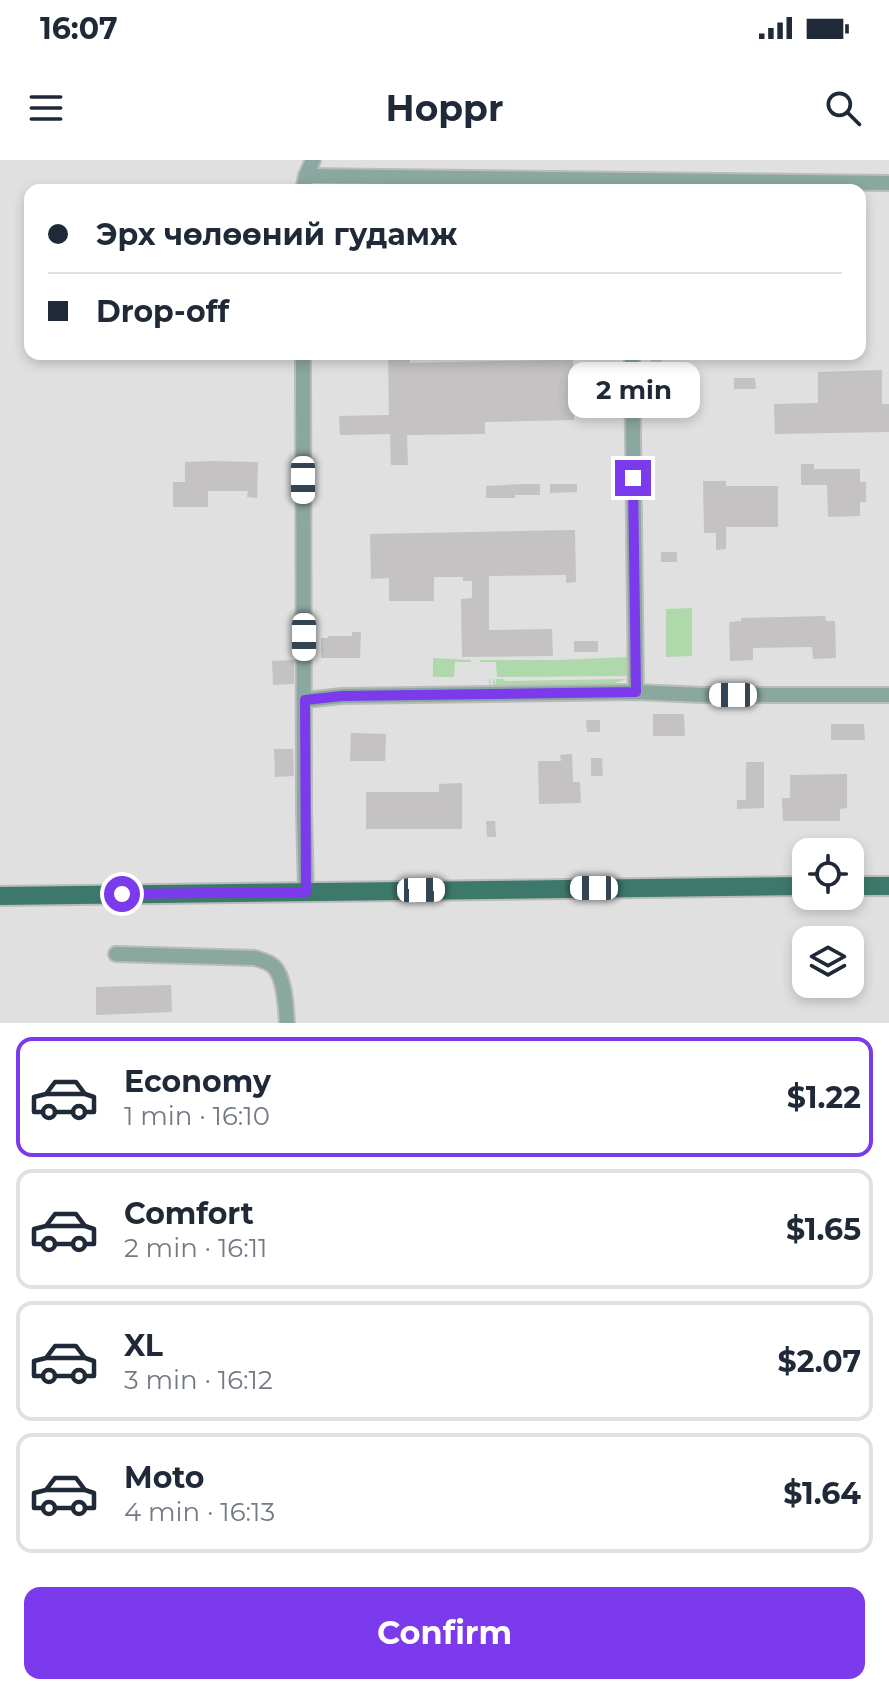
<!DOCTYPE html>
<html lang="en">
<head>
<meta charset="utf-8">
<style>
  body { margin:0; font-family:Montserrat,sans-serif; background:#f2f2f3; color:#1f2937; height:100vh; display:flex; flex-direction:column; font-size:30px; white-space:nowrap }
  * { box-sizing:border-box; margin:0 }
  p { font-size:26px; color:#747a83 }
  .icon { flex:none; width:44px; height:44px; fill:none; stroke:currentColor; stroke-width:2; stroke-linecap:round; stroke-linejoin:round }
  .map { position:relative; height:863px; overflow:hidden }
  .sheet { display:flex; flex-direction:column; background:#fff; flex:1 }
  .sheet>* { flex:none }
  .guide { position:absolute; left:24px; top:24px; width:842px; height:176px; border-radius:16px; box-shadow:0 4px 12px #0003; display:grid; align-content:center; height:176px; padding:0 24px; background:#fff }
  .buttons { position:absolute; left:792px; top:678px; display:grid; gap:16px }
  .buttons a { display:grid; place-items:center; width:72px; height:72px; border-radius:16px; background:#fff; box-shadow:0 4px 12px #0003; font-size:40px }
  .end { position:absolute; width:36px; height:36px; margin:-18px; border:10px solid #7c3aed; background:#fff; box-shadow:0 0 0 4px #fff }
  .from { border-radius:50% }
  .bubble { position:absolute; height:56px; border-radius:16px; background:#fff; box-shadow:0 4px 12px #0003; font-size:26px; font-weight:700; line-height:56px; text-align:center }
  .car { position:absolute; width:24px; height:48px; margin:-24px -12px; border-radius:10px; box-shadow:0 0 6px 2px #0007; background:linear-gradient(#fff 24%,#345 0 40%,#fff 0 76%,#345 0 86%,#fff 0) }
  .guide b { display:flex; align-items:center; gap:28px; height:76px; font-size:30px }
  .guide b+b { border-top:2px solid #e0e1e3 }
  .guide i { width:20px; height:20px; background:#1f2937 }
  ul { padding:14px 0 0; list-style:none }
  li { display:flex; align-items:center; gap:24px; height:120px; margin:0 16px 12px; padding:0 8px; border:4px solid #e0e1e3; border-radius:16px }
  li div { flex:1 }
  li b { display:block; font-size:30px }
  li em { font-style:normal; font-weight:700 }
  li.active { border-color:#7c3aed }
  li>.icon { width:72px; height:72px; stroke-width:1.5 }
  .action { display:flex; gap:16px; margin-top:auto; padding:16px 24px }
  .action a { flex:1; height:92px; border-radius:16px; background:#7c3aed; color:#fff; font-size:32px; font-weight:700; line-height:92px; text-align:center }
  .status { display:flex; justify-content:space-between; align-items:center; height:56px; padding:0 40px; background:#fff; direction:ltr }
  .status svg { height:22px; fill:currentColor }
  header { display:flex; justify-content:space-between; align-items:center; height:104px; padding:0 24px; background:#fff; font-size:36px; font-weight:700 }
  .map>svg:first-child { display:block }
</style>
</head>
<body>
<div class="status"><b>16:07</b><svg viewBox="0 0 49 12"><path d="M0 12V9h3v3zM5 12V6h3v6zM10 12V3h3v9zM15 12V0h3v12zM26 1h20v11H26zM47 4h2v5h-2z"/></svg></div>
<header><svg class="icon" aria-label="menu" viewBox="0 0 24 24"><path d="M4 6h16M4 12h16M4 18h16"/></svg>Hoppr<svg class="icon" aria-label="search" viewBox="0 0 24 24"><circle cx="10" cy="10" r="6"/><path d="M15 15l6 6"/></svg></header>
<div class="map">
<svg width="889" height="863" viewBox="0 0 889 863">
  <rect width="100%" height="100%" fill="#e0e0e1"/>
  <g fill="#afd8ab">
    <path d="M692,448V496L666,497V449Z"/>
    <path d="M627,497V516L497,517L496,502H480V500H557Z"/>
    <path d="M433,498L471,500V502H455L454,517H433Z"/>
    <path d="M489,519H490L491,526L493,525V519H494L496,526V519H504L505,521L627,519L606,526L480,528L489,526Z"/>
  </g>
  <g fill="#c4c2c2">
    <path d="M388,194H410V203L551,200V194H573L574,260L485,262V274L407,275L408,305H391L390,274L340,275L339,256L389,255Z"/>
    <rect x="651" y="194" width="11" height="15"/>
    <path d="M882,210V244H889V272L775,274L774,244L818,243V212Z"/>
    <path d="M734,218H755L756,229H734Z"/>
    <path d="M212,301L258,302L257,338L247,337L248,331H208V347H173V322H185V302Z"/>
    <path d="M801,304H814V309H860V322H866V342H860V356L828,357L827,325H801Z"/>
    <path d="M703,321H726V326H778V367H726V389L716,390V373H704Z"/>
    <path d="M524,324H540V335H515V338H486V326Z"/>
    <path d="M550,324H577V332L550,333Z"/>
    <path d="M575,370L576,422L566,423V415L489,416V470L552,469L553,496L462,497L461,439L472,438V421H463V417H434V441H389V418L371,419L370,374Z"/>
    <rect x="661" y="392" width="16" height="10"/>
    <path d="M825,456L826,461H835L836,498L813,499L812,487L753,488V500L730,501L729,462L741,461V458Z"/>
    <path d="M352,472H361L360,498H321V478H328V476H352Z"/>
    <rect x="574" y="481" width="24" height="11"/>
    <path d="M294,500V524L273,525L272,501Z"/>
    <path d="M653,554H684L685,576H653Z"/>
    <path d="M586,560H600V572H587Z"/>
    <path d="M831,564H864L865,580H831Z"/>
    <path d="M351,573L386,574L385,601H350Z"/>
    <path d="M274,589H293L294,616L275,617Z"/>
    <path d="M572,594L573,622H580L581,643L539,644L538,601H561L560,595Z"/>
    <path d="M591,598H602L603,616H591Z"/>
    <path d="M746,602H764V648L737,649V640H746Z"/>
    <path d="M847,614V648L840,649V661H783L782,638H790V615Z"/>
    <path d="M462,623V669H366V632H439V624Z"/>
    <path d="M486,661H495L496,677H487Z"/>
    <path d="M171,825L172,852L96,855V827Z"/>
  </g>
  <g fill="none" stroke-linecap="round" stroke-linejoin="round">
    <defs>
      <g id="minor">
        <path d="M306,16L889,23"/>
        <path d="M303,30L306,16L313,0"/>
        <path d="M303,194L304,651L306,732"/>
        <path d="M632,194L636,532"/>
        <path d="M305,540L342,536L636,532L702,535H889"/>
        <path d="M116,794L255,798C261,800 269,802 273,806C285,816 286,849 287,863"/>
      </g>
      <g id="major">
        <path d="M850,726H889"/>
        <path d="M0,736L806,726"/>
      </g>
    </defs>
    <use href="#minor" stroke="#bbbbbc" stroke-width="18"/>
    <use href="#major" stroke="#bbbbbc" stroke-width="22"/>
    <use href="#minor" stroke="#8aa89f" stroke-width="14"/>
    <use href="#major" stroke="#3d796a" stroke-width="18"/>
  </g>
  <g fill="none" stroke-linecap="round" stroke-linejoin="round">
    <path stroke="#7c3aed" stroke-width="10" d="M122,734L306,732L305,540L342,536L636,532L633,318"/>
  </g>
</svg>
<div class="buttons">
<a><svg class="icon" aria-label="locate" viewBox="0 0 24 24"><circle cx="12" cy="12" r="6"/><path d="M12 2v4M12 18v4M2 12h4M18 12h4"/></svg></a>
<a><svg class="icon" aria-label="layers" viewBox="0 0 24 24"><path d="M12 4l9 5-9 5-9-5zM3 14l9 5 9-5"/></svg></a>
</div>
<i class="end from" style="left:122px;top:734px"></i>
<i class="end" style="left:633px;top:318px"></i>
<div class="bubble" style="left:568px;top:202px;width:132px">2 min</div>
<i class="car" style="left:303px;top:320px;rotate:180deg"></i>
<i class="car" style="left:304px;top:477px;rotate:180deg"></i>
<i class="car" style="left:733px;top:535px;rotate:270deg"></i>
<i class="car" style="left:594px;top:728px;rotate:270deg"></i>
<i class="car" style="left:421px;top:730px;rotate:89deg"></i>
<div class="guide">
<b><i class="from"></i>Эрх чөлөөний гудамж</b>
<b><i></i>Drop-off</b>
</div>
</div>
<section class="sheet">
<ul>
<li class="active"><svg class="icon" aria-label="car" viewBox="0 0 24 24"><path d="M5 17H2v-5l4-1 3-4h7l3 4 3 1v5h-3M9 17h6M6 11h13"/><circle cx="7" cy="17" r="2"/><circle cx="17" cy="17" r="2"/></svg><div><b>Economy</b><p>1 min · 16:10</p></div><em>$1.22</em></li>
<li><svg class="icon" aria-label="car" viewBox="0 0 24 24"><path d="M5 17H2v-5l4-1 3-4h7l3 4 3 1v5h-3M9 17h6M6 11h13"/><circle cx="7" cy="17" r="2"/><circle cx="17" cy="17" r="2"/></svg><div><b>Comfort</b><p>2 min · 16:11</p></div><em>$1.65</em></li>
<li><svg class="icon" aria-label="car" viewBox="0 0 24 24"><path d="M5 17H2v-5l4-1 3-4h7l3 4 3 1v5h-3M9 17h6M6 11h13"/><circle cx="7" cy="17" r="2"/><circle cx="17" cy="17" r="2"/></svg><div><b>XL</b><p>3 min · 16:12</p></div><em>$2.07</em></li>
<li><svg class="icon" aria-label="car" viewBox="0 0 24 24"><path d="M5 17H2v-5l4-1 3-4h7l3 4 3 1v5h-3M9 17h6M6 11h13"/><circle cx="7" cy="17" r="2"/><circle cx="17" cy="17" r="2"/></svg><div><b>Moto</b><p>4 min · 16:13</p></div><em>$1.64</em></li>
</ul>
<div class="action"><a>Confirm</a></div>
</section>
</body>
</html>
